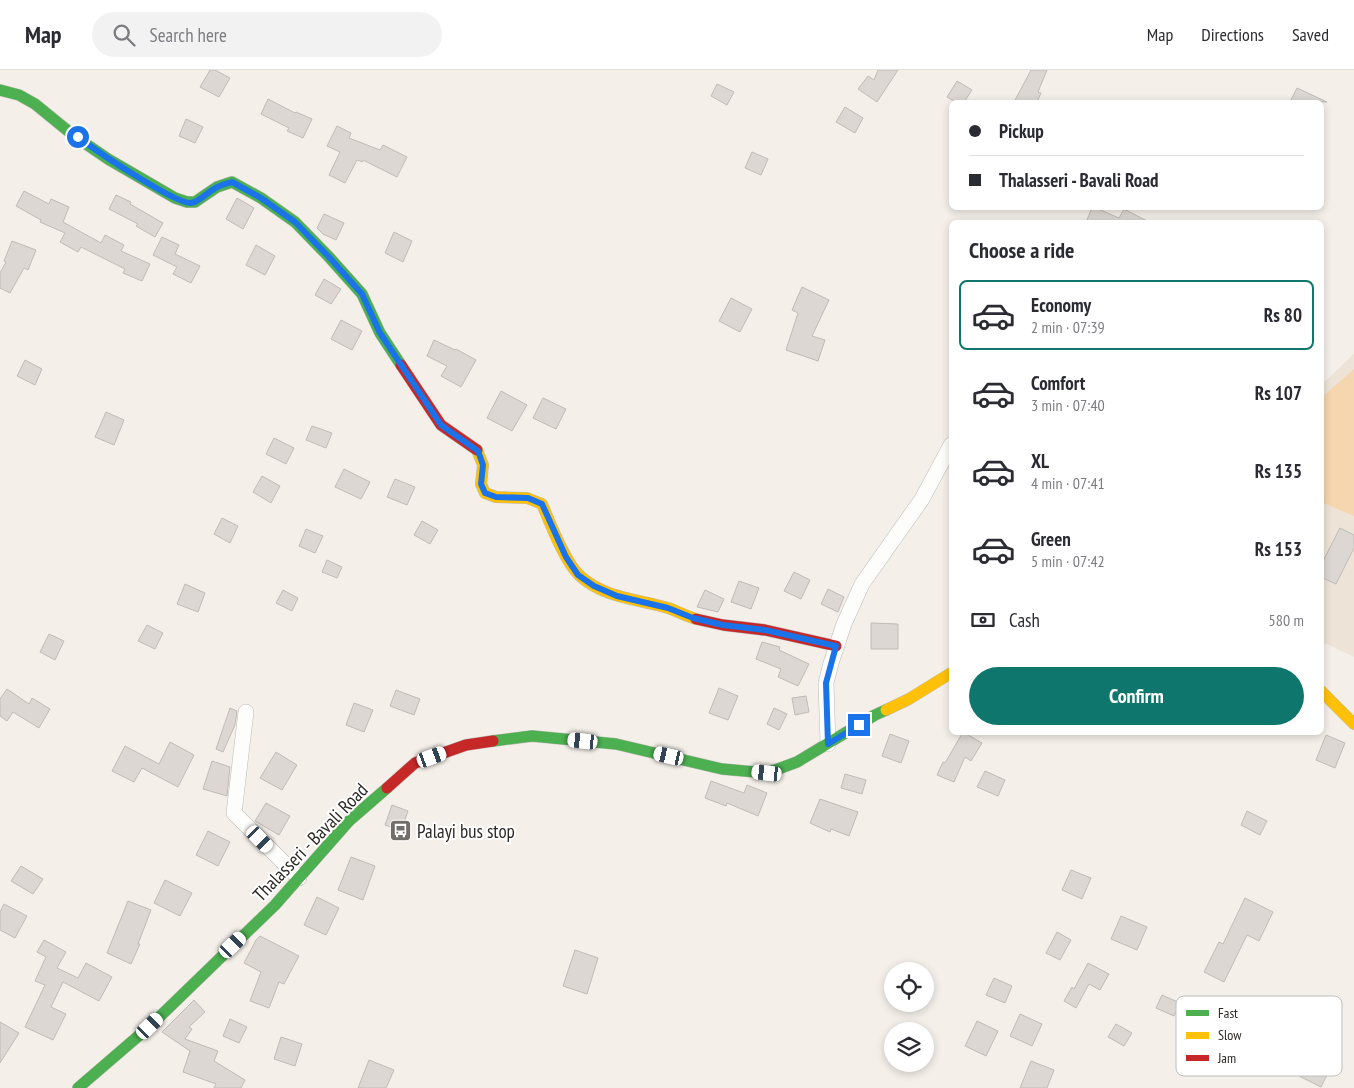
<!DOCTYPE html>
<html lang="en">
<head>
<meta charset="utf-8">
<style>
  body { margin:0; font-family:"PT Sans Narrow",sans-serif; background:#f2f2f3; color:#2b2b33; height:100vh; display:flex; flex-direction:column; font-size:19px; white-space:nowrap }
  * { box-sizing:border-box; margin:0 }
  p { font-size:16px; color:#7c7c81 }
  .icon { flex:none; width:28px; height:28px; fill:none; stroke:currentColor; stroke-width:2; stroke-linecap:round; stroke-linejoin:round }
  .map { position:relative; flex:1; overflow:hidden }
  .side { position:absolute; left:949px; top:150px; width:375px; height:515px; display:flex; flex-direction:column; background:#fff; border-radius:8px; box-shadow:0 2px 8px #0003 }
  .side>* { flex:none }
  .hud { position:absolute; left:949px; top:30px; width:375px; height:110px; border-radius:8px; box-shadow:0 2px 8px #0003; display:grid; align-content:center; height:110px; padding:0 20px; background:#fff }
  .fabs { position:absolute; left:884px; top:892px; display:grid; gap:10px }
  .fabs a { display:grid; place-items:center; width:50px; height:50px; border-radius:50%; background:#fff; box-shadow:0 2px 8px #0003; font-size:25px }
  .end { position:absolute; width:22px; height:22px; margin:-11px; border:6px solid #1a73e8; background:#fff; box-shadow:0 0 0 2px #fff }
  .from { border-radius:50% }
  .car { position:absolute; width:15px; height:30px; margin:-15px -8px; border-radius:6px; box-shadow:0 0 4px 1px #0007; background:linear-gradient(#fff 24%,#345 0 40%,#fff 0 76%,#345 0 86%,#fff 0) }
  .hud b { display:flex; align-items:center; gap:18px; height:48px; font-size:19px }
  .hud b+b { border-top:1px solid #e1e1e2 }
  .hud i { width:12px; height:12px; background:#2b2b33 }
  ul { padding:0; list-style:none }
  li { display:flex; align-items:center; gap:15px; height:70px; margin:0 10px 8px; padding:0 10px; border:2px solid transparent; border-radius:8px }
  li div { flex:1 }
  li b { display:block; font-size:19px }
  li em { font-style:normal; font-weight:700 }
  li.on { border-color:#0f766e }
  li>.icon { width:45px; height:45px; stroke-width:1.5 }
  h2 { padding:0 20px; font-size:22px; line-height:60px }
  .pay { display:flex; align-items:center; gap:12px; height:55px; padding:0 20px; font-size:19px }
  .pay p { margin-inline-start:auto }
  .button { display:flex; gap:10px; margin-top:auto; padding:10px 20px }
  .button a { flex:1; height:58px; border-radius:30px; background:#0f766e; color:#fff; font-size:20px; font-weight:700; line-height:58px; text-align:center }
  header { display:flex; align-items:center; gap:30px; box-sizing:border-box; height:70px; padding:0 25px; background:#fff; border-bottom:1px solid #e1e1e2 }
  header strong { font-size:24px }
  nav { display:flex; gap:28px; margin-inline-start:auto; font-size:18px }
  .search { width:350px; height:45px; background:#f2f2f3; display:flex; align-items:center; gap:12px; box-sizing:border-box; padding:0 18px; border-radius:28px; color:#7c7c81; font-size:19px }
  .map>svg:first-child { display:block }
</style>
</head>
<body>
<header>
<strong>Map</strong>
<div class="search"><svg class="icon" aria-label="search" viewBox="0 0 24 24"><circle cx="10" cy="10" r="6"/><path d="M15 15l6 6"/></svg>Search here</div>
<nav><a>Map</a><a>Directions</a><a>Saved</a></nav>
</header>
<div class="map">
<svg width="1354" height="1018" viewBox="0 0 1354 1018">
  <rect width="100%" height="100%" fill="#f4efe9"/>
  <path fill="#ede3d7" d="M1354,284V587L1321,571V315Z"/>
  <path fill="#f5d6ae" d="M1354,299V446L1321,432V328Z"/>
  <g fill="#dcd7d2" stroke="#bfbbb6">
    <path d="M210,0H215L230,8L219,27L200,17Z"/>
    <path d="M878,0H898L877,32L858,19L868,6L874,10Z"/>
    <path d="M1031,0H1047L1038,22L1041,23L1037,32H1014Z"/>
    <path d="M957,11L972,20L964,32H956L947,27Z"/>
    <path d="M717,14L734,22L727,35L711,26Z"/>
    <path d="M1297,18L1327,32H1290Z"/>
    <path d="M268,29L295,43L296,42L312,49L303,68L287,61L289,58L261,44Z"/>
    <path d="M845,37L863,48L855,63L836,52Z"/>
    <path d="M186,49L203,57L195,73L179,66Z"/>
    <path d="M337,56L351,63L349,68L380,80L383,75L407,87L397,107L363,90L362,92L357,90L345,113L329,105L340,82L327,76Z"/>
    <path d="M752,82L768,89L761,105L745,98Z"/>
    <path d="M24,121L49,134L51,129L69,137L63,152L101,173L105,165L124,175L121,181L150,194L142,211L123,203L125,199L81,177L78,182L60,172L65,163L40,152L41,150L16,136Z"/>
    <path d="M116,125L131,132L130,134L163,153L155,167L136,156L138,154L109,139Z"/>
    <path d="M237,128L254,138L243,159L226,149Z"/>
    <path d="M1092,138H1096L1119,148L1124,139L1149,152H1086Z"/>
    <path d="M324,144L344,153L336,170L323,164L317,158Z"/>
    <path d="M394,162L412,171L403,192L385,183Z"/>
    <path d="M162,167L179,175L175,184L200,196L191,213L173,204L177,197L153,185Z"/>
    <path d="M12,171L36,180L28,200L24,198L10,223L0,218V203L6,192L4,191Z"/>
    <path d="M256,175L275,186L265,205L246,195Z"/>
    <path d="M324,209L341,219L331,234L315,225Z"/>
    <path d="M802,217L829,230L812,266L825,270L818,291L786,280L798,243L792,240Z"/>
    <path d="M731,228L752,239L740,262L719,251Z"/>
    <path d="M341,250L362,261L352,280L331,269Z"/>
    <path d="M434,270L455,280L456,279L476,290L461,317L441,306L447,296L427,286Z"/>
    <path d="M25,290L42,299L35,315L17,306Z"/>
    <path d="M501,321L527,335L512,361L487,348Z"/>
    <path d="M543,328L566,339L556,359L533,348Z"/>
    <path d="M106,342L124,350L114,375L95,367Z"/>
    <path d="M312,356L332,363L326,378L306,370Z"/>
    <path d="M274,368L294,378L286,394L266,384Z"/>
    <path d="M344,399L370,412L361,429L335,417Z"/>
    <path d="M262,406L280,416L271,433L253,422Z"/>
    <path d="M395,409L415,417L407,435L387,427Z"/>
    <path d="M222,448L238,456L230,473L214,464Z"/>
    <path d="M422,451L438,460L430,474L414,465Z"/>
    <path d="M1340,458L1354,465V478L1336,514L1321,507V495Z"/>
    <path d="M306,459L323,466L315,483L299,476Z"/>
    <path d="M327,490L342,497L337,508L322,502Z"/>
    <path d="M794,502L810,510L801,529L784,521Z"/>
    <path d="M739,511L759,518L751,539L731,532Z"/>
    <path d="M185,514L205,523L198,542L177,534Z"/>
    <path d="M828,519L844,527L838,542L821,534Z"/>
    <path d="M283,520L298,528L292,541L276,533Z"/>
    <path d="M705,520L724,529L718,542L697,537Z"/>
    <path d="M871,553L898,554V579H871Z"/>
    <path d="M147,555L163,563L155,579L138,571Z"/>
    <path d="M49,564L64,571L55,590L40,582Z"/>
    <path d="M762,572L780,577L779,580L809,594L798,616L778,607L781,599L756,589Z"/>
    <path d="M719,618L738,626L728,650L709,643Z"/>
    <path d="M7,619L29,634L32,628L50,639L39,658L13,642L7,651L0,646V629Z"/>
    <path d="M396,620L420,629L414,645L390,636Z"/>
    <path d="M806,626L809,642L795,645L792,628Z"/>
    <path d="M354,633L373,640L364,662L346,655Z"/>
    <path d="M230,638L237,641L235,655L223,682L216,679Z"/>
    <path d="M774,638L787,644L779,660L767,654Z"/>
    <path d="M963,662L982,673L971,691L965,687L954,712L937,705L943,692L945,693Z"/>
    <path d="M890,664L909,671L901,693L882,686Z"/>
    <path d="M1326,665L1345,673L1335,698L1316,690Z"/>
    <path d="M170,672L194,685L178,717L142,698L134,712L112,701L125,676L159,694Z"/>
    <path d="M276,682L297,695L282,720L260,708Z"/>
    <path d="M212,691L230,697L227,726L203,719Z"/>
    <path d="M985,701L1005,710L998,726L977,717Z"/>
    <path d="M845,704L866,710L862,724L841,718Z"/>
    <path d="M711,711L744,723L747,715L767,723L758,746L727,733L726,736L705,728Z"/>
    <path d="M820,729L858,742L849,766L831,759L830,762L810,753Z"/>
    <path d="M266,733L290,746L279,765L255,751Z"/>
    <path d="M392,735L408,741L401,761L385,755Z"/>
    <path d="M1247,741L1267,751L1260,765L1241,755Z"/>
    <path d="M208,761L230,772L218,796L196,785Z"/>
    <path d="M351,787L375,796L363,830L338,820Z"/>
    <path d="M21,796L43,809L33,824L11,811Z"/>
    <path d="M1071,800L1091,808L1082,829L1062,820Z"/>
    <path d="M165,810L192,823L180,846L154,833Z"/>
    <path d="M317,827L339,838L326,865L304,855Z"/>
    <path d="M1245,828L1273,842L1259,871L1247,865L1224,912L1204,902L1219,872L1223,874Z"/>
    <path d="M128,831L151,840L138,874H140L131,894L107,883Z"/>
    <path d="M4,834L27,846L15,868L0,860V842Z"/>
    <path d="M1121,846L1147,857L1137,880L1111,869Z"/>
    <path d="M1057,862L1071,870L1060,890L1046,883Z"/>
    <path d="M260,866L299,886L284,914L279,912L269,938L250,931L261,902L244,893L256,870Z"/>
    <path d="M44,870L66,882L57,898L78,908L86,893L112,907L99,931L63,912L51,937L66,944L53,970L25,957L45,915L35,911L46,887L37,882Z"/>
    <path d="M575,880L598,888L587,924L563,916Z"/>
    <path d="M1088,893L1109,904L1100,920L1089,914L1076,938L1064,931L1072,917L1074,919Z"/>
    <path d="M994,908L1012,916L1005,933L986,925Z"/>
    <path d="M1162,925L1180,933L1174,946L1156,938Z"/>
    <path d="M194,930L205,942L189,957L192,959L185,969L218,981L214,991L245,1010L241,1018H214L216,1014L183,1002L190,981L162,962Z"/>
    <path d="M1020,944L1042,954L1032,976L1010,966Z"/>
    <path d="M230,949L247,957L239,973L223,966Z"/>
    <path d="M977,951L998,961L986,986L965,976Z"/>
    <path d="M0,952L19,963L0,993Z"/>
    <path d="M1116,954L1132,963L1124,976L1108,967Z"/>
    <path d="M1284,955L1302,964L1297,975L1333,993L1321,1017L1299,1006L1305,994L1272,978Z"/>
    <path d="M281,967L302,974L295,996L274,989Z"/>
    <path d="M369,990L394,1000L386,1018H358Z"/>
    <path d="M1031,991L1054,1000L1047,1018H1020Z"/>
  </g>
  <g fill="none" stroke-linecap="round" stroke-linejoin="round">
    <defs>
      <g id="street">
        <path d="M246,642L234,743L299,808"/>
        <path d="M828,674L826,613L831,593L844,554L862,514L922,429L951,375"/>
      </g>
      <g id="fast">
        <path d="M0,20L19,25L35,34L73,65L108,89L175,128L187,132H195L217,117L232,112L261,128L295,152L329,187L362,224L380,263L401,295"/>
        <path d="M493,671L532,666L616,674L722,699L767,703L797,692L875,645L886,640"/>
        <path d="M78,1018L150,956L275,835L349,751L387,718"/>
      </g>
      <g id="slow">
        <path d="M477,380L483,395L481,414L485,423L496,427L527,428L542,434C550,453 565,492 579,505C603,528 638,529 668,538C677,541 686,546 696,549"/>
        <path d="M1321,621L1354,654"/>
        <path d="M886,640L909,629L951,603"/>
      </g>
      <g id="jam">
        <path d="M401,295L441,355L477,380"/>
        <path d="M696,549L723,555L765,560L836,576"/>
        <path d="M387,718L415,693L466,675L493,671"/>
      </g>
    </defs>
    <use href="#street" stroke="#bfbbb6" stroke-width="16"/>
    <use href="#fast" stroke="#bfbbb6" stroke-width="12"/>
    <use href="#slow" stroke="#bfbbb6" stroke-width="12"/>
    <use href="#jam" stroke="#bfbbb6" stroke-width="12"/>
    <use href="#street" stroke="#fdfdfc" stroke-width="15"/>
    <use href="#fast" stroke="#4caf50" stroke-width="11"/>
    <use href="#slow" stroke="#ffc107" stroke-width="11"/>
    <use href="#jam" stroke="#c62828" stroke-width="11"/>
  </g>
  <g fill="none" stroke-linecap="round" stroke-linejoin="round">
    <path stroke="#1a73e8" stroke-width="6" d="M78,67C95,80 175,134 191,133C201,131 206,123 214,119C219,115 226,114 232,112L261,128L295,152L329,187L362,224L380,263L441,355L478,381L483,395L481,414L485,423L496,427L528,428L542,434L566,487L578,505L594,516L617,526L668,538L693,548L723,555L765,560L836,576L826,613L828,674L859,655"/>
  </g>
  <defs>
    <symbol id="bus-square" viewBox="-11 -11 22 22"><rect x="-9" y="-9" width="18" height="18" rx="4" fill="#726e69" stroke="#fff"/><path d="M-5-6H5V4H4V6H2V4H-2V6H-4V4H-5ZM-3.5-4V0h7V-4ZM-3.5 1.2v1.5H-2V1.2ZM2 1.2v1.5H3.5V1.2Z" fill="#fff"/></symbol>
  </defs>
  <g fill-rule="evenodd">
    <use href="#bus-square" x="388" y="748" width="25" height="25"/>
  </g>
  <g text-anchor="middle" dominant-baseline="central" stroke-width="4" stroke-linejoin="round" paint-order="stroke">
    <g font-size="19" fill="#2c2824" stroke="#fff" text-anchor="start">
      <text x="417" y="761">Palayi bus stop</text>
    </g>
    <g font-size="19" fill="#2c2824" stroke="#fff">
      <text transform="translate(310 772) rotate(-46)">Thalasseri - Bavali Road</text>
    </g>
  </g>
  <rect x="1176" y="926" width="166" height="80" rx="8" fill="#fff" stroke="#c0bebd" stroke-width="1"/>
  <rect x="1186" y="940" width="23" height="6" fill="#4caf50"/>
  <rect x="1186" y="962" width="23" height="7" fill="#ffc107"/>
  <rect x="1186" y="985" width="23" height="6" fill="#c62828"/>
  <g font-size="14" fill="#2c2824">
    <text x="1218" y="948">Fast</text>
    <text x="1218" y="970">Slow</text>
    <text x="1218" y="993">Jam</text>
  </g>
</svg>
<div class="fabs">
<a><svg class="icon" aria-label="locate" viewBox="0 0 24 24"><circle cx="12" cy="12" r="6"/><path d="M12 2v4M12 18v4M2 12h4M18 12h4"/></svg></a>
<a><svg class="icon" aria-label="layers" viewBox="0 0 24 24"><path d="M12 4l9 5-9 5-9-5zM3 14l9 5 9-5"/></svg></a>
</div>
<i class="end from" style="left:78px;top:67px"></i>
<i class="end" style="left:859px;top:655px"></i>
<i class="car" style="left:583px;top:671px;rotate:276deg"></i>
<i class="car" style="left:669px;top:686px;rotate:283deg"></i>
<i class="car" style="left:432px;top:687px;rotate:70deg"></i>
<i class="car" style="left:767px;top:703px;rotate:276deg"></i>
<i class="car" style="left:260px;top:769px;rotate:136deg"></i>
<i class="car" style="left:233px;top:875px;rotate:46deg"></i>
<i class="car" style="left:150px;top:956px;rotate:46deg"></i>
<div class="hud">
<b><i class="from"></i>Pickup</b>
<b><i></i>Thalasseri - Bavali Road</b>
</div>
<section class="side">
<h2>Choose a ride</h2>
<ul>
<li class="on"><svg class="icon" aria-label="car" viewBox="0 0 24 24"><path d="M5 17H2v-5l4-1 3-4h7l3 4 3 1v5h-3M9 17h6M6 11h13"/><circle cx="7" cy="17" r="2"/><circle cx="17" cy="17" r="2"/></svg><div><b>Economy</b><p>2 min · 07:39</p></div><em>Rs 80</em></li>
<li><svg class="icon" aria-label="car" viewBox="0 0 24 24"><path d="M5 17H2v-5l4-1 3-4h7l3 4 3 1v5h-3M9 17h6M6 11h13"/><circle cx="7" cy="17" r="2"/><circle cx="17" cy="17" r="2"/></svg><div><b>Comfort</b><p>3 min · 07:40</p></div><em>Rs 107</em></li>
<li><svg class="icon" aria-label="car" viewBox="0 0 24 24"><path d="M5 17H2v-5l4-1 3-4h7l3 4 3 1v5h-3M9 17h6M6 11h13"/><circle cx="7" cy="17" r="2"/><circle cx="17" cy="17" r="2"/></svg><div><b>XL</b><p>4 min · 07:41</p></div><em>Rs 135</em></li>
<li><svg class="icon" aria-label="car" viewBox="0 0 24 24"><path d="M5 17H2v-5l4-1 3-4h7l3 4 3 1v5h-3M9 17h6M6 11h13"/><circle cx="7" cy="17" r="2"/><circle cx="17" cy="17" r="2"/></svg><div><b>Green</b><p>5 min · 07:42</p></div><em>Rs 153</em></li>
</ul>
<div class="pay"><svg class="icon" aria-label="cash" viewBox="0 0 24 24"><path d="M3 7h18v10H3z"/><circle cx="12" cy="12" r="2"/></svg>Cash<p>580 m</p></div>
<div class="button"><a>Confirm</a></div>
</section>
</div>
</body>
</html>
